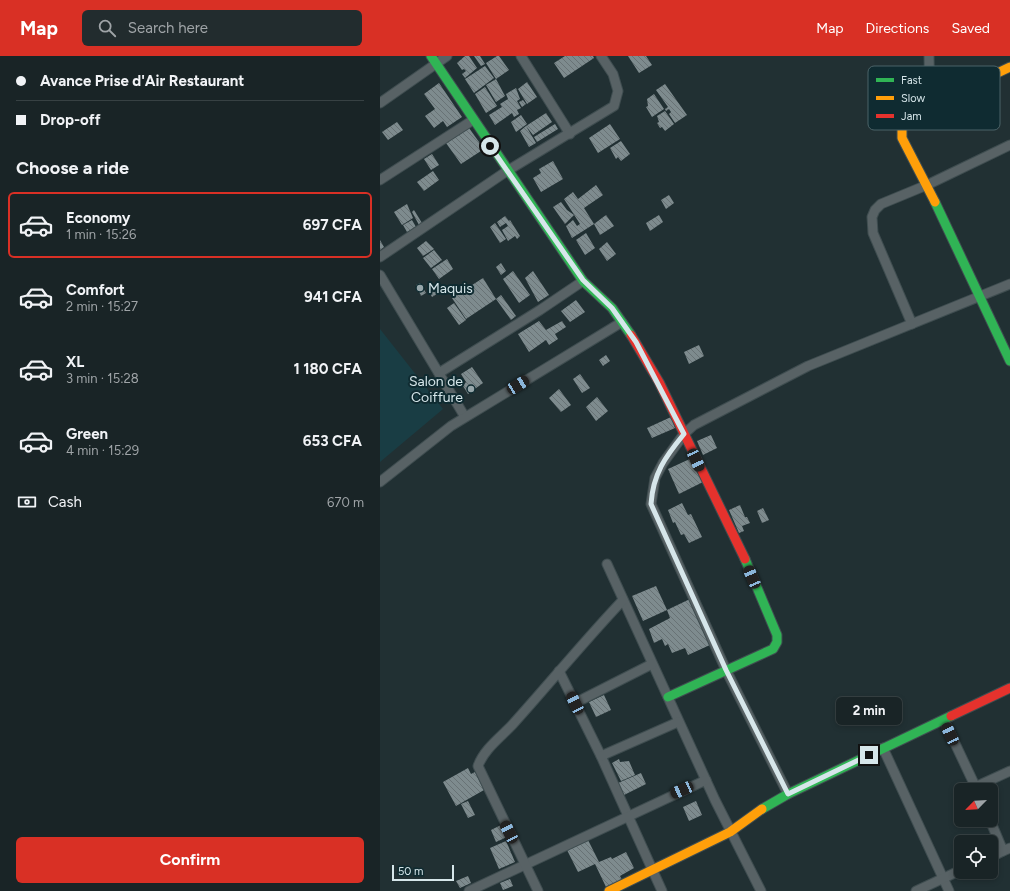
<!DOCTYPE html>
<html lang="en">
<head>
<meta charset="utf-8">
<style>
  body { margin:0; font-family:Figtree,sans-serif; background:#222c2e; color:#f1f3f6; height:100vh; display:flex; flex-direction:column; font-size:15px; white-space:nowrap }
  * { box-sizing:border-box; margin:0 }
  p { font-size:13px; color:#9fa4a7 }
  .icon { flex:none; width:22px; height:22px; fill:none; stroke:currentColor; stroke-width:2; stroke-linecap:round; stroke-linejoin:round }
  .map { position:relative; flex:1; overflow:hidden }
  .drawer { display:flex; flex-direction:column; background:#192426; width:380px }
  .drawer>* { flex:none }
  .banner { display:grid; align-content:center; height:88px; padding:0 16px; background:#192426 }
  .needle { width:26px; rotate:246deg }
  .controls { position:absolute; left:574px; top:727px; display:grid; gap:8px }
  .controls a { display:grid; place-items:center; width:44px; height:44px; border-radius:6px; background:#192426; box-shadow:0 2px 6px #0003,0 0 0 1px #374143; font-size:20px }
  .scale { position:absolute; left:12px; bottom:10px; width:62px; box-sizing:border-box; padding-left:4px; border:2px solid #d6e6ea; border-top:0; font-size:11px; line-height:14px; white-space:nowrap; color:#d6e6ea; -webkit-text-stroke:3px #0f2b31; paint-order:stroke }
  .end { position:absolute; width:18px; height:18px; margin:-9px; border:5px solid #d6e6ea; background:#111; box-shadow:0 0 0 2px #111 }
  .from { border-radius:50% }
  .bubble { position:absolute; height:28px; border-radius:6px; background:#192426; box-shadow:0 2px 6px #0003,0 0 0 1px #374143; font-size:13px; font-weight:700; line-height:28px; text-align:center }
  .car { position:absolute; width:12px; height:24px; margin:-12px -6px; border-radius:5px; box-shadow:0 0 3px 1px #0007; background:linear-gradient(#222 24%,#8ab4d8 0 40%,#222 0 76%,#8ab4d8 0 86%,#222 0) }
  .banner b { display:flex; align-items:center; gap:14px; height:38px; font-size:15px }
  .banner b+b { border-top:1px solid #374143 }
  .banner i { width:10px; height:10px; background:#f1f3f6 }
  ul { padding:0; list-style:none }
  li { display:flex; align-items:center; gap:12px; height:66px; margin:0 8px 6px; padding:0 8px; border:2px solid transparent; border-radius:6px }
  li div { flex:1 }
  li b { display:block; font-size:15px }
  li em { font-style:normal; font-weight:700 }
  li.selected { border-color:#d93025 }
  li>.icon { width:36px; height:36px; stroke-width:1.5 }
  h2 { padding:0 16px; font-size:18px; line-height:48px }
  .pay { display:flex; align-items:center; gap:10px; height:44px; padding:0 16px; font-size:15px }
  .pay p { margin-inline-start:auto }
  .cta { display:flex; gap:8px; margin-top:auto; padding:8px 16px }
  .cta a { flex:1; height:46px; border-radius:6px; background:#d93025; color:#fff; font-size:16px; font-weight:700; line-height:46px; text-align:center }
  header { display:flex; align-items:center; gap:24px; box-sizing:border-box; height:56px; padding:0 20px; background:#d93025; color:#fff }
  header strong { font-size:19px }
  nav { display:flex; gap:22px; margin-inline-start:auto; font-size:14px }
  .search { width:280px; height:36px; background:#222c2e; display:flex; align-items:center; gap:10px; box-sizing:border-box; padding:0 14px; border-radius:6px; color:#9fa4a7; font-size:15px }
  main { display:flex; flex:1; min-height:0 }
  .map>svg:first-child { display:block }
</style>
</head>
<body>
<header>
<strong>Map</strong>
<div class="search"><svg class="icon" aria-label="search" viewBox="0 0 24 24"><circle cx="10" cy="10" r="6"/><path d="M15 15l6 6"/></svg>Search here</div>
<nav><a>Map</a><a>Directions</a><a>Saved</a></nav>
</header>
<main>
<section class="drawer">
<div class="banner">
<b><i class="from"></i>Avance Prise d'Air Restaurant</b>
<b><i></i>Drop-off</b>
</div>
<h2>Choose a ride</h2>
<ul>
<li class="selected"><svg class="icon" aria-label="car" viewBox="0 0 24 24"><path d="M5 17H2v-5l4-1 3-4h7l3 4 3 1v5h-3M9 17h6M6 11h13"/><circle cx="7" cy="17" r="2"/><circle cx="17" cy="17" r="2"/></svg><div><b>Economy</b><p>1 min · 15:26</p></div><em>697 CFA</em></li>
<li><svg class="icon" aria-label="car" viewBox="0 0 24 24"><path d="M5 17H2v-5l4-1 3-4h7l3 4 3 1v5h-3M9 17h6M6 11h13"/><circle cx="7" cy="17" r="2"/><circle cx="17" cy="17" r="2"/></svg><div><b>Comfort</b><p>2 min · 15:27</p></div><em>941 CFA</em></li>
<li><svg class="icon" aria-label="car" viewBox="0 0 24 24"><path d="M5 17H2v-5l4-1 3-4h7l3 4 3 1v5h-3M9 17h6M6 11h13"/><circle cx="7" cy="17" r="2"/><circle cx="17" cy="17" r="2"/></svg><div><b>XL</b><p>3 min · 15:28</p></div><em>1 180 CFA</em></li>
<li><svg class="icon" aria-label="car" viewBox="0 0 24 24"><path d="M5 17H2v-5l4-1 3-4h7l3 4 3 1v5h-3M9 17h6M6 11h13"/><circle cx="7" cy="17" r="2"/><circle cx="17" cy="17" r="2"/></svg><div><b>Green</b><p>4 min · 15:29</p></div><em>653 CFA</em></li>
</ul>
<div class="pay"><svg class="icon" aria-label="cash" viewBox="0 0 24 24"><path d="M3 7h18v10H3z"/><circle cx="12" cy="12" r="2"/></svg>Cash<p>670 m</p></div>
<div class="cta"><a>Confirm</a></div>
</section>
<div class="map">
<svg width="630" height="835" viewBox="0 0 630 835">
  <defs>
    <pattern id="building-back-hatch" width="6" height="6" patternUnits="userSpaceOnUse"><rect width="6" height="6" fill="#7e8b8e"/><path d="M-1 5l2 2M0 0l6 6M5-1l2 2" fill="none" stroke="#687275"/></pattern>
  </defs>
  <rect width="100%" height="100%" fill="#213033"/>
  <path fill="#193d44" d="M0,273L63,353L0,406Z"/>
  <g fill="url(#building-back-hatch)">
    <path d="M85,0H89L97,12L85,22L82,18L86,15L84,13L82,14L77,7Z"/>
    <path d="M94,0H100L105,8L101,10Z"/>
    <path d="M117,0H119L129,14L116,23L125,40L116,46L106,29L116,23L106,7Z"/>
    <path d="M185,0H213L214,2L184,22L174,7Z"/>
    <path d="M248,0H266L272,9L259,17Z"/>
    <path d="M105,10L114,22L94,37L85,23Z"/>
    <path d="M147,26L157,41L147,48L138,33Z"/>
    <path d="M59,27L82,61L67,71L63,65L54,72L45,60L55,53L44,38Z"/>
    <path d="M285,28L307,59L295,67L289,58L291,56L289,53L286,55L285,53L288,51L276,34Z"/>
    <path d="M105,31L117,50L106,57L95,38Z"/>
    <path d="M136,32L140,43L137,45L141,52L137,54L139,58L134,61L132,57L115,69L109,59L122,51L120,48L128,43L126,38Z"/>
    <path d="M274,38L284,53L272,61L266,51L268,50L267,43Z"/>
    <path d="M143,44L146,48L142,51L139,46Z"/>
    <path d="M285,55L294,68L285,75L282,71L280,72L277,67L279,66L277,60Z"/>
    <path d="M166,57L172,66L153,79L146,70L156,87L149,91L140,75L146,70Z"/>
    <path d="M141,59L147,68L136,76L131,66Z"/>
    <path d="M17,66L23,74L8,84L2,76Z"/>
    <path d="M175,68L178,73L157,86L154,81Z"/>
    <path d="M230,68L240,83L218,97L209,82Z"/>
    <path d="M89,72L104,93L81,108L66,87Z"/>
    <path d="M241,85L250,98L241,105L238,101L236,103L230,92Z"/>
    <path d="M52,98L59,109L51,114L44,103Z"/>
    <path d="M173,105L183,123L161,136L153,122L161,117L159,113Z"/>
    <path d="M53,115L59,124L44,135L37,126Z"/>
    <path d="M216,129L223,139L204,152L214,168L192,182L186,170L193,164L197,170L200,168L184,143L193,136L198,143Z"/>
    <path d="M289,139L294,147L286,153L281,144Z"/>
    <path d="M181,146L187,154L194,159L185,168L173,151Z"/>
    <path d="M27,148L33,162L22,169L14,156Z"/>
    <path d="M34,154L42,167L39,169L32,156Z"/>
    <path d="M226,159L234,170L220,179L214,168Z"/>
    <path d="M279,159L283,166L270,175L266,167Z"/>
    <path d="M125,160L129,165L130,164L140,180L137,183L135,180L128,185L122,174L128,170L126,167L120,171L117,166Z"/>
    <path d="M32,164L36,171L27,176L23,169Z"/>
    <path d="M115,167L126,183L120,187L110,171Z"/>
    <path d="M206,177L215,192L205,199L196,184Z"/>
    <path d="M0,184L4,191L0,194Z"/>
    <path d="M46,185L54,193L43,200L37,192Z"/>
    <path d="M227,186L236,198L227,205L219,193Z"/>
    <path d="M54,194L62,204L51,212L43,202Z"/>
    <path d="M67,203L73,213L59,223L52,213Z"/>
    <path d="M121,207L126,215L121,219L116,211Z"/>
    <path d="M133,215L150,239L139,247L123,223Z"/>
    <path d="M153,215L169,239L158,246L145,222Z"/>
    <path d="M103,222L116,243L86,263L72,242Z"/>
    <path d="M40,227L46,237L41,240L36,229Z"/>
    <path d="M57,233L60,236L52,241L50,237Z"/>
    <path d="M121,239L136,260L131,264L116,243Z"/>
    <path d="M196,244L205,256L190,266L181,255Z"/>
    <path d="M74,247L86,264L79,269L67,252Z"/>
    <path d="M159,265L166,274L182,265L186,271L175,278L178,283L169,289L166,284L149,296L138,278Z"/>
    <path d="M319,289L324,300L309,308L304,296Z"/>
    <path d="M226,299L230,305L223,310L219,304Z"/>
    <path d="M92,311L103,327L88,338L83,330L86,326L81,318Z"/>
    <path d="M200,318L210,332L202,337L193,323Z"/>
    <path d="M179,333L191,349L181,356L169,342Z"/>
    <path d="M217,341L228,355L216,365L206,351Z"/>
    <path d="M291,361L295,372L272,382L267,372Z"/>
    <path d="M331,379L337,392L323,399L317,385Z"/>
    <path d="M312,402L323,426L299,438L288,413Z"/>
    <path d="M302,447L308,459L311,458L322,481L309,487L304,478L301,479L295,466L293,467L288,454Z"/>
    <path d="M360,449L365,461H367L370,467L362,470L364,475L359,477L349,454Z"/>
    <path d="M383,452L389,464L382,467L377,455Z"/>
    <path d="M276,530L287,554L263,565L252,540Z"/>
    <path d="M310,543L330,589L308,599L305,592L292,597L288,588L285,590L282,583L274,587L269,573L290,562L287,554Z"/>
    <path d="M224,639L231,654L216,661L209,646Z"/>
    <path d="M239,703L240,706L249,705L255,719L241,725L232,707Z"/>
    <path d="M88,712L91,718L95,716L104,734L76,750L63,726Z"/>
    <path d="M261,717L266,728L244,739L238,727Z"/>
    <path d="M88,745L95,759L88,762L81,748Z"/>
    <path d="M316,745L322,759L309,765L303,751Z"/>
    <path d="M121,769L127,781L116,786L111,774Z"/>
    <path d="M208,784L219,806L231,801L232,803L246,796L254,812L240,820L242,824L226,831L215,808L198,816L187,794Z"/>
    <path d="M126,785L135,806L119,813L110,792Z"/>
    <path d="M88,820L91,827L80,832L76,825Z"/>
    <path d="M130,823L133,830L123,834L120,827Z"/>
  </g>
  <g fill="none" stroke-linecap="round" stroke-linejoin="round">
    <defs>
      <g id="street">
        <path d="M141,0L190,78"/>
        <path d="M549,0L550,49"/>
        <path d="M0,47L67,0"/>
        <path d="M0,124L93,64"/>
        <path d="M0,201L127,115L234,50L238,35L233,18L221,0"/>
        <path d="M0,219L85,361"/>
        <path d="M532,268L493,177L492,161L495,154L501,148L547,129L630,89"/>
        <path d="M59,317L160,254L203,225"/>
        <path d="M0,426L71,370L242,266"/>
        <path d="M227,508L335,744L381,835"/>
        <path d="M179,615L221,700L282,835"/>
        <path d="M195,647L272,608"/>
        <path d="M564,664L597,734"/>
        <path d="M503,692L569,835"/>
        <path d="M221,700L298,666"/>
        <path d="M595,731L630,715"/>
        <path d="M408,738L346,614L271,448L275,422L283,407L304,378L314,369L428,310L630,228"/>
        <path d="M610,764L623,795L630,792"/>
        <path d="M611,801L623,795"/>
        <path d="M89,835L326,724"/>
        <path d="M158,835L98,710C104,693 121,681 133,668C170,627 205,584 243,544"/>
        <path d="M536,835L581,814"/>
      </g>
      <g id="fast">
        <path d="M51,0L203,225L232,252L251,279"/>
        <path d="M555,146L630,305"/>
        <path d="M288,641L393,593L397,586V579L365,503"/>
        <path d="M382,753L408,738L571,660"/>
      </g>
      <g id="slow">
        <path d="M555,146L522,82V70L527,60L630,11"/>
        <path d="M229,835L350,776L382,753"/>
      </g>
      <g id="jam">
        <path d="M251,279L279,326L365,503"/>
        <path d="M571,660L630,632"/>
      </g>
    </defs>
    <use href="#street" stroke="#3f4d50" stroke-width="11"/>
    <use href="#fast" stroke="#3f4d50" stroke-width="11"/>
    <use href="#slow" stroke="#3f4d50" stroke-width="11"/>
    <use href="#jam" stroke="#3f4d50" stroke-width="11"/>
    <use href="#street" stroke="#586265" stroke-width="9"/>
    <use href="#fast" stroke="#30b455" stroke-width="9"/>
    <use href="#slow" stroke="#ff9f0a" stroke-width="9"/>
    <use href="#jam" stroke="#e5322d" stroke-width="9"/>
  </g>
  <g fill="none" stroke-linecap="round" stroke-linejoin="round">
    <path stroke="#d6e6ea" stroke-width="5" d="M110,90L203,224L232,252L256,286L304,378C285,401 273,418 271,448L346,614L408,738L489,699"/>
  </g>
  <g fill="#97a6aa" stroke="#0f2b31" stroke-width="1.5">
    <circle cx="40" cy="232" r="4"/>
    <circle cx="91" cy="333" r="4"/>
  </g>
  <g text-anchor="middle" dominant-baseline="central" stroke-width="4" stroke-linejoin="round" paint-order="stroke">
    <g font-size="14" fill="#d6e6ea" stroke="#0f2b31" text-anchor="start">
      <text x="48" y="232">Maquis</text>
      <text x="83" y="325" text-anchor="end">Salon de<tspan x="83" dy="16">Coiffure</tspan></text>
    </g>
  </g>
  <rect x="488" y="10" width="132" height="64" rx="6" fill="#0f2b31" stroke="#4b6368" stroke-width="1"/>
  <rect x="496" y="22" width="18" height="4" fill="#30b455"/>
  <rect x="496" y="40" width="18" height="4" fill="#ff9f0a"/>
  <rect x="496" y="58" width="18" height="4" fill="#e5322d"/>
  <g font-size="11" fill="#d6e6ea">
    <text x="521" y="28">Fast</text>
    <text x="521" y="46">Slow</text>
    <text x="521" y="64">Jam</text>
  </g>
</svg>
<div class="controls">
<a><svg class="needle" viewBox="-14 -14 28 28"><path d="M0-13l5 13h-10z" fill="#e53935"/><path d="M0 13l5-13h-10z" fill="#9fa4a7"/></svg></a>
<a><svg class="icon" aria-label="locate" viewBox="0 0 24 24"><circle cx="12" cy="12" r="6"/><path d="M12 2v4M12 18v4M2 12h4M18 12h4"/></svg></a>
</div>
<div class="scale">50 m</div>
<i class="end from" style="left:110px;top:90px"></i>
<i class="end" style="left:489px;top:699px"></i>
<div class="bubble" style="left:456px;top:641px;width:66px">2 min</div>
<i class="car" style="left:138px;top:329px;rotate:59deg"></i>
<i class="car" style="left:316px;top:404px;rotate:155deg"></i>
<i class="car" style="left:372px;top:521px;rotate:337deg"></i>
<i class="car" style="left:195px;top:647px;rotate:334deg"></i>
<i class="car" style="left:570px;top:678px;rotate:335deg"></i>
<i class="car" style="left:302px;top:734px;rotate:246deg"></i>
<i class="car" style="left:129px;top:776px;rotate:333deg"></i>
</div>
</main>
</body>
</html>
